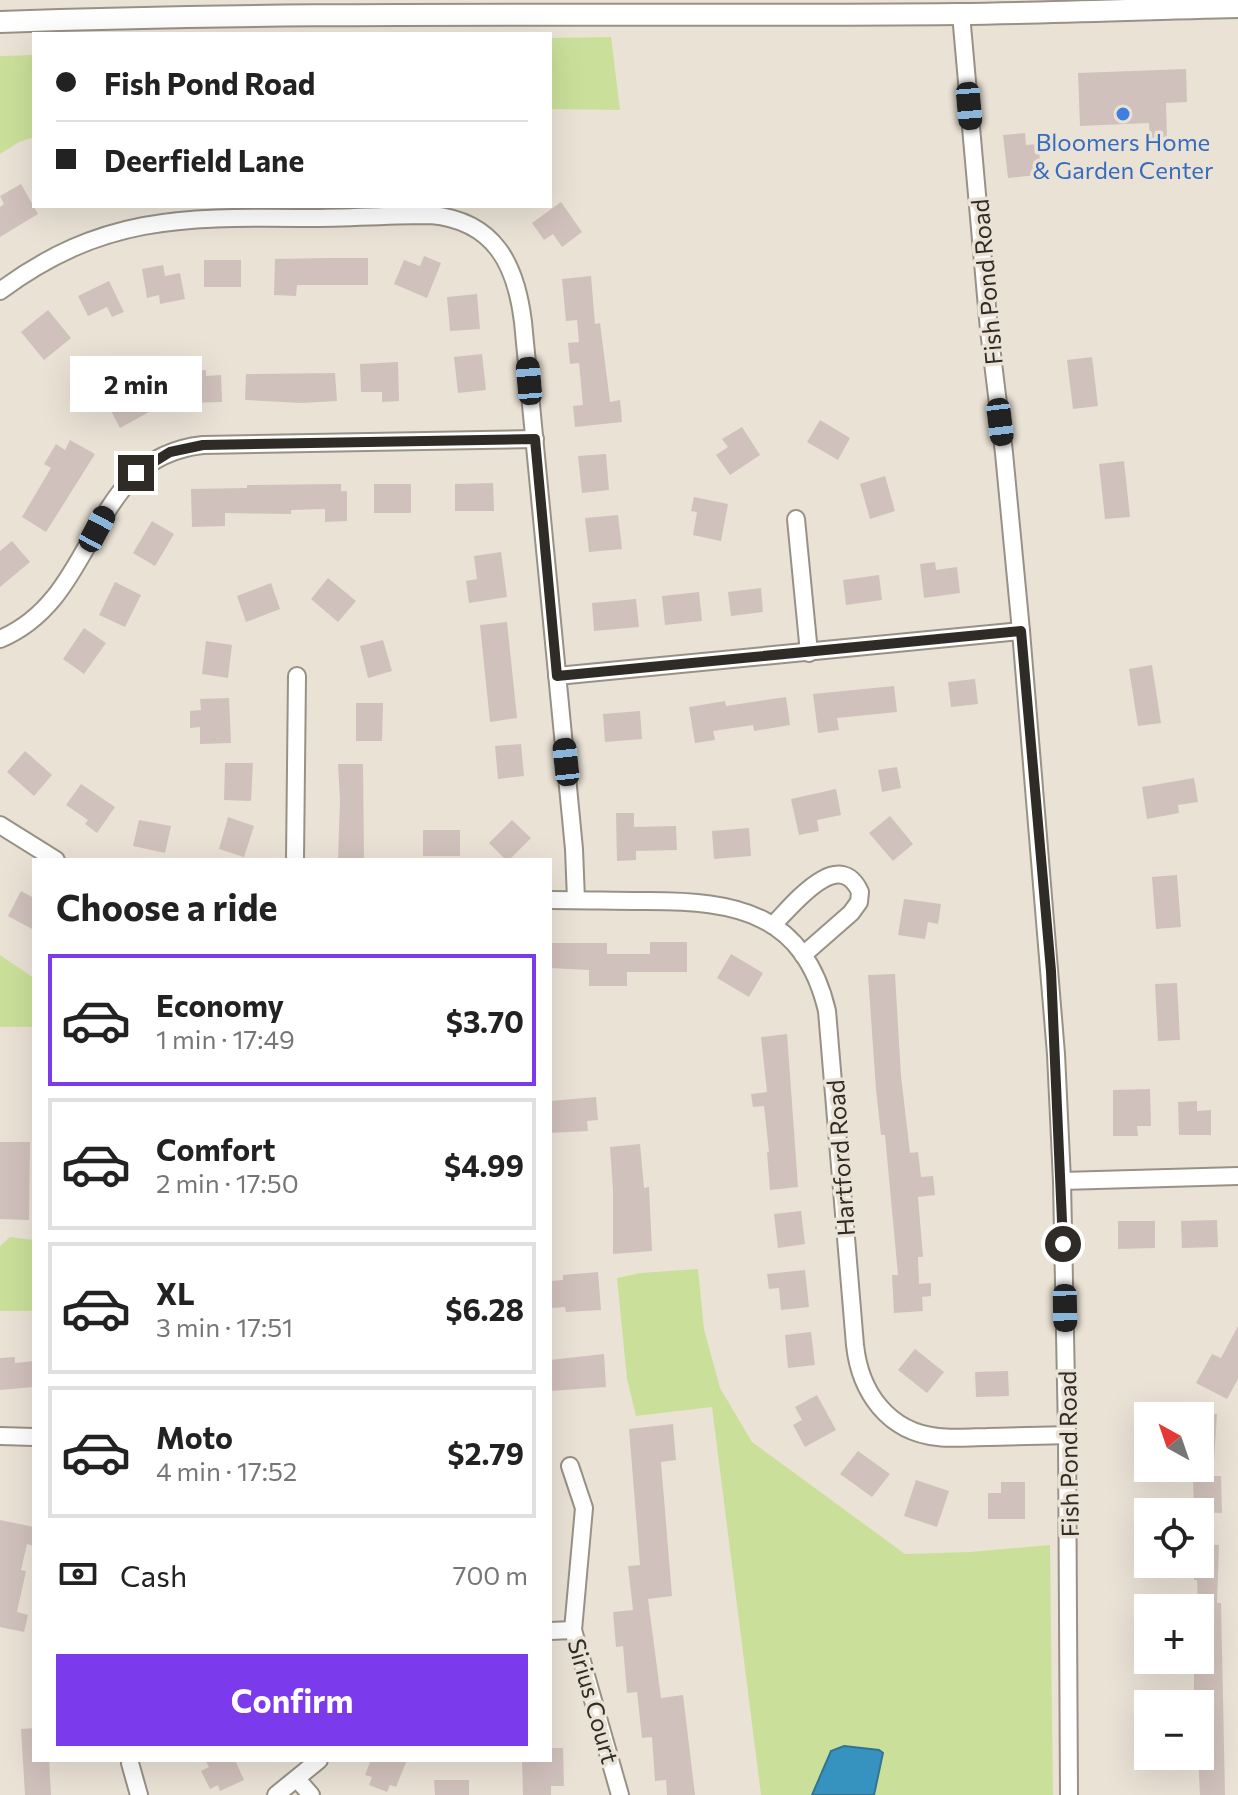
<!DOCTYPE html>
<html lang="en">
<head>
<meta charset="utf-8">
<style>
  body { margin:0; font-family:Commissioner,sans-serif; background:#f6f6f6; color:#222; height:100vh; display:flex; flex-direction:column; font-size:30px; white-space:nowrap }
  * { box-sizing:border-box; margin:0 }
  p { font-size:26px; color:#767676 }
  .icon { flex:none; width:44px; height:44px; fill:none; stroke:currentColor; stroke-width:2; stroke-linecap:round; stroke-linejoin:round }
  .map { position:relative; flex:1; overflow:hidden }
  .drawer { position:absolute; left:32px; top:858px; width:520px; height:904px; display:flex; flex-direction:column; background:#fff; border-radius:0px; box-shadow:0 8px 32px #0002 }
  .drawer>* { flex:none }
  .banner { position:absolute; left:32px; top:32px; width:520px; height:176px; border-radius:0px; box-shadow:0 8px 32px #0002; display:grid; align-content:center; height:176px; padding:0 24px; background:#fff }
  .needle { width:52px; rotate:320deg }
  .controls { position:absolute; left:1134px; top:1402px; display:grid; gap:16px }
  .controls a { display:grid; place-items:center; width:80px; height:80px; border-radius:0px; background:#fff; box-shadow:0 8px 32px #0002; font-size:40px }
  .end { position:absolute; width:36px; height:36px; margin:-18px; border:10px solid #2f2c27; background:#fff; box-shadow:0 0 0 4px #fff }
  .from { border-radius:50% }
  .bubble { position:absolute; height:56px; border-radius:0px; background:#fff; box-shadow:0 8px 32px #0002; font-size:26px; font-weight:700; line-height:56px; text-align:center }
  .car { position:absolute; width:24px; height:48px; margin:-24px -12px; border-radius:10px; box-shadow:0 0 6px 2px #0007; background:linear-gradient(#222 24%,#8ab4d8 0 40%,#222 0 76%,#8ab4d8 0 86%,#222 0) }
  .banner b { display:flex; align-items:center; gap:28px; height:76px; font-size:30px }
  .banner b+b { border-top:2px solid #e0e0e0 }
  .banner i { width:20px; height:20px; background:#222 }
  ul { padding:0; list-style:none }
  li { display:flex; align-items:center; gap:24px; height:132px; margin:0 16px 12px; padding:0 8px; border:4px solid #e0e0e0; border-radius:0px }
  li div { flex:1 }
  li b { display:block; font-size:30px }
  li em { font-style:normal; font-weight:700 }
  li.current { border-color:#7c3aed }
  li>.icon { width:72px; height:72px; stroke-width:1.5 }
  h2 { padding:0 24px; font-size:36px; line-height:96px }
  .pay { display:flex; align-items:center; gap:20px; height:88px; padding:0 24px; font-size:30px }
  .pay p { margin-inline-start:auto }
  .cta { display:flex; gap:16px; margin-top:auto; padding:16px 24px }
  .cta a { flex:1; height:92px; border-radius:0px; background:#7c3aed; color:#fff; font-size:32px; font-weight:700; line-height:92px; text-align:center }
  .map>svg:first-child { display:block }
</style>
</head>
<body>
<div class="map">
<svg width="1238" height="1795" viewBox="0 0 1238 1795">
  <rect width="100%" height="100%" fill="#eae2d5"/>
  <g fill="#cae09a">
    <path d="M611,37L620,110L550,109V38Z"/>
    <path d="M34,55V137L19,142L0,154V56Z"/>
    <path d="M0,955L34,978V1027H0Z"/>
    <path d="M10,1237L34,1240V1311H0V1246Z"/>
    <path d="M698,1269L704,1329L720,1388L752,1442L905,1554L970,1552L1050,1545L1053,1795H761L712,1407L636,1416L627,1379L617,1278L640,1273Z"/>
  </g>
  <path fill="#3693bf" stroke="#347491" stroke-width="2" d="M844,1746L879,1750L883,1753L874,1795H812L831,1751Z"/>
  <g fill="#d1c1bc">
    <path d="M1186,69L1187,102L1166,103L1167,140L1150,141L1149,123L1080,126L1078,73Z"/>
    <path d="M1025,133L1026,145L1038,144L1040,160L1034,161L1036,175L1008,178L1003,135Z"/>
    <path d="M21,184L38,214L0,237V207L4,204L0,196Z"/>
    <path d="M561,202L582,232L562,247L553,234L544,240L532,223Z"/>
    <path d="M424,256L441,263L427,298L394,284L404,260L420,266Z"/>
    <path d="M328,258H368V285H297L296,296L274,295L275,259Z"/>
    <rect x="204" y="260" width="37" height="27"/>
    <path d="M163,265L165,276L180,273L185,299L160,304L159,295L147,298L142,269Z"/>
    <path d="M591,276L595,324L600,323L610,402L620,400L622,422L575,427L573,406L583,405L579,363L570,364L568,343L579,342L577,320L566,321L562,279Z"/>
    <path d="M109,281L124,312L112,317L107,307L88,316L78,296Z"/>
    <path d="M477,294L480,329L450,331L447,297Z"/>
    <path d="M48,310L71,338L44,360L21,332Z"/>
    <path d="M482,354L486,390L458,393L454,357Z"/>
    <path d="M1092,357L1098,406L1073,409L1067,360Z"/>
    <path d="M398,362L399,401L382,402V392H361L360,364Z"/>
    <path d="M206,370V376L221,375L222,402L185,403L184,371Z"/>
    <path d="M335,373L337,401L302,403L245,400L246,374Z"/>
    <path d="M136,390L149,412L120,428L108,405L121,398L126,404L129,402L126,395Z"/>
    <path d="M820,420L850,438L838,460L807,442Z"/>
    <path d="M742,427L760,455L730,475L716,455L728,447L722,439Z"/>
    <path d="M70,440L95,454L46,532L22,517L51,468L44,464L56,444L65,450Z"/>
    <path d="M606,454L609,490L582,493L578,456Z"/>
    <path d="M1124,461L1130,517L1105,519L1099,464Z"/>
    <path d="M885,476L895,511L870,519L860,484Z"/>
    <path d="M493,483L494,511H455V484Z"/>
    <path d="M341,484V491H347V521L325,522V509L291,510V514L225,513V526L192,527L191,489L247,488V485Z"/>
    <rect x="374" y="484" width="37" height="29"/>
    <path d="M694,497L728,504L721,541L693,535L697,512L691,511Z"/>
    <path d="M618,515L622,549L589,552L585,518Z"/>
    <path d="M152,521L174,534L155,566L133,553Z"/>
    <path d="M12,541L30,562L0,587V551Z"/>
    <path d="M501,552L507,597L469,603L466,581L477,579L474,556Z"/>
    <path d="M935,562L936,570L957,567L960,593L924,598L920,564Z"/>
    <path d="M879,575L882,600L846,605L843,580Z"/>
    <path d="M328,578L356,601L338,622L311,599Z"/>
    <path d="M115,582L141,595L125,627L99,615Z"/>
    <path d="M271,583L280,609L246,622L237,596Z"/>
    <path d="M761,588L763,612L731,616L728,592Z"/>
    <path d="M699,592L702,621L665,625L662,596Z"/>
    <path d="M636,599L639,627L594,631L592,603Z"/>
    <path d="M507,622L517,718L490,722L480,625Z"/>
    <path d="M84,628L106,643L84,674L63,659Z"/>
    <path d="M383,640L392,671L368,678L360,646Z"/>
    <path d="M206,641L232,645L228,678L202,674Z"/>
    <path d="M1152,665L1161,723L1138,726L1129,669Z"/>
    <path d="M975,679L978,704L951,707L948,682Z"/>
    <path d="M894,686L897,712L837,718L839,730L818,733L813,694Z"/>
    <path d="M786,697L790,725L754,731L753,725L713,731L715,740L695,743L689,707L725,701L726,706Z"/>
    <path d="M229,698L231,743L200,744V727L190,728V711L201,710L200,699Z"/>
    <path d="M356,703H383L382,741H356Z"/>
    <path d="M640,711L642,739L605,742L603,714Z"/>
    <path d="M521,744L524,776L498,779L495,746Z"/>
    <path d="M25,751L52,775L34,796L7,772Z"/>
    <path d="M225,763H253L251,801L224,800Z"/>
    <path d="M338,764H363L364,860L338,859L340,800Z"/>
    <path d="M897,767L901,788L882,792L878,770Z"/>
    <path d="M1194,778L1198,802L1178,805L1179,813L1147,819L1142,787Z"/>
    <path d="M81,784L115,807L97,833L85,824L88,820L66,805Z"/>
    <path d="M836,789L841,815L817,820L819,831L799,835L791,799Z"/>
    <path d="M616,813H634V827L676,826L677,850L636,851V860L617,861Z"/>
    <path d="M890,816L913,844L893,861L869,833Z"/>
    <path d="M228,817L254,826L244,857L219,849Z"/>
    <path d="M139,820L171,826L165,853L133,846Z"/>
    <path d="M512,820L531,838L509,860H506L489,843Z"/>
    <path d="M749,828L751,856L714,859L712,831Z"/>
    <rect x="423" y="830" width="37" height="26"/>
    <path d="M1177,875L1181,927L1156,929L1152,877Z"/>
    <path d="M21,891L34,898V930L8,916Z"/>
    <path d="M904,899L941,904L938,924L928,922L925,939L898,935Z"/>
    <path d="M650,942H687V972H627V986H589V970L550,968V943H607V954H650Z"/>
    <path d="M731,954L763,973L749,997L717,978Z"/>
    <path d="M895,974L901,1076L910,1153L918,1152L921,1177L933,1176L935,1195L918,1197L923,1257H918L919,1284L931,1283V1296L922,1297L923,1311L894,1313L892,1275H898L885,1135H881L876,1089L868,975Z"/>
    <path d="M1177,983L1180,1040L1158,1041L1155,984Z"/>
    <path d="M787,1034L798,1187L770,1190L767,1152H769L764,1106L753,1107L751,1094L767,1092L761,1037Z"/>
    <path d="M1150,1089L1151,1126H1137L1138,1136H1113V1090Z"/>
    <path d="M596,1097L598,1120L587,1121L588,1131L550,1133V1101Z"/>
    <path d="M1197,1101V1111L1211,1110V1135H1179L1178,1102Z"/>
    <path d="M0,1142H30L29,1220L0,1219Z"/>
    <path d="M640,1144L644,1188L649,1187L652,1251L613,1254V1190L610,1147Z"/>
    <path d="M801,1211L805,1244L778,1248L774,1214Z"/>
    <path d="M1217,1220L1218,1247L1182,1248L1181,1221Z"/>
    <path d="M1118,1221H1155V1248L1118,1249Z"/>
    <path d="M805,1270L809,1307L781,1310L779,1288L769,1289L767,1274Z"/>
    <path d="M598,1272L601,1310L566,1312L565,1307L550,1308V1281L563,1280V1275Z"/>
    <path d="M1238,1326V1379L1227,1399L1196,1383L1212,1354L1221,1358Z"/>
    <path d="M811,1332L815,1365L788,1368L785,1335Z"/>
    <path d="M915,1349L944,1372L927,1393L898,1370Z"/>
    <path d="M604,1354L606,1387L550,1391V1360Z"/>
    <path d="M15,1357V1363L34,1361V1387L0,1390V1358Z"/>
    <path d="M1008,1371L1009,1396L976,1397L975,1372Z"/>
    <path d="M817,1395L836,1430L805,1447L793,1425L802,1420L795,1407Z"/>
    <path d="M1200,1413L1217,1414L1213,1476H1221L1222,1513L1194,1512L1193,1477H1200Z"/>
    <path d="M673,1424L676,1460L661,1462L672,1596L648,1599L661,1698L683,1695L695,1795H667L666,1780L655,1781L652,1737L642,1738L637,1692L627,1693L623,1646L616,1647L613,1612L633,1610L628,1566L640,1565L629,1429Z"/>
    <path d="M858,1451L890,1474L872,1497L840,1474Z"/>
    <path d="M916,1480L949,1491L937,1527L904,1516Z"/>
    <path d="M1001,1482H1025V1519H988V1493H1001Z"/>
    <path d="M0,1520L34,1527V1546L27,1544L21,1570L26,1571L17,1612L28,1615L24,1632L0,1627Z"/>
    <path d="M1200,1544L1219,1545L1217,1603H1221L1225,1795H1200L1198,1756H1200V1693H1194V1660H1200V1608H1198L1197,1580H1194V1564H1200Z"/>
    <path d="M34,1728V1760H49L51,1795H25L21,1729Z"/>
    <path d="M550,1748H563L564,1786H551V1795H523L522,1760H550Z"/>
    <path d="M205,1760H235L244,1780L220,1791L218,1785L210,1789L201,1771L209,1767Z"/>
    <path d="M371,1760H407L396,1787L390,1785L387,1792L369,1785L372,1777L365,1775Z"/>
    <path d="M434,1780H469V1795H435Z"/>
  </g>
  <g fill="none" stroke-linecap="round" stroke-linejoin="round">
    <defs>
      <g id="minor">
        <path d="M961,14L989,330L1004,453L1021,631L1056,1054L1062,1181L1067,1435L1069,1795"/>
        <path d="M0,291C104,214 186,217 308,218C349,218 390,215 431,215C495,221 516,265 523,322L574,849L576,900"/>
        <path d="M796,519L809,653"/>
        <path d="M0,639C101,597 86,457 203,445L535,439"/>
        <path d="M557,676L1021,631"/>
        <path d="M0,825L56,860"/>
        <path d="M295,860L297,676"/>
        <path d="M550,900C583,900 616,901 648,901C736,901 804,913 827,1011L855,1345C860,1392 888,1432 938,1437C954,1439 971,1437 987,1437C1014,1436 1041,1436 1067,1435"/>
        <path d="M773,925C792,906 839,845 860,892L859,902L851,913L803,955"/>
        <path d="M1062,1181L1238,1176"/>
        <path d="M0,1436L34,1437"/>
        <path d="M570,1466L584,1508L573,1630L620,1795"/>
        <path d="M550,1631L573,1630"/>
        <path d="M130,1763L139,1795"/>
        <path d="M297,1779L311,1795"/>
        <path d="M276,1795L319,1760"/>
      </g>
      <path id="major" d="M0,22C319,10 639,17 958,14C1051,13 1145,9 1238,7"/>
    </defs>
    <use href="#minor" stroke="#989185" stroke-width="20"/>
    <use href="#major" stroke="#989185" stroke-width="24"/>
    <use href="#minor" stroke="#fff" stroke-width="16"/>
    <use href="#major" stroke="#fff" stroke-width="20"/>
  </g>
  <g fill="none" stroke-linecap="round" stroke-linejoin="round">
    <path stroke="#2f2c27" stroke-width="10" d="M136,473L170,452L203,445L535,439L557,676L1021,631L1051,971L1063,1244"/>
  </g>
  <circle fill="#3f7fe0" stroke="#eae2d5" stroke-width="3" cx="1123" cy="114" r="8"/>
  <g text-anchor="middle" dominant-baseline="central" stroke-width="7" stroke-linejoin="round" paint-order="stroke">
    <g font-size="24" fill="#366cbe" stroke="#eae2d5">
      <text x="1123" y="141">Bloomers Home<tspan x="1123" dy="28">&amp; Garden Center</tspan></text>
    </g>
    <g font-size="24" fill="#2f2c27" stroke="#eae2d5">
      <text transform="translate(986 282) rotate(-95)">Fish Pond Road</text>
      <text transform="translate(840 1158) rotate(-94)">Hartford Road</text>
      <text transform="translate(1068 1454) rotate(-91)">Fish Pond Road</text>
      <text transform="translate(594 1701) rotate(74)">Sirius Court</text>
    </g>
  </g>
</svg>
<div class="controls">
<a><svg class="needle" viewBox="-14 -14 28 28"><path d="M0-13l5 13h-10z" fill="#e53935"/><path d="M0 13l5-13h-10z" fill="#767676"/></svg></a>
<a><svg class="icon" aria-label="locate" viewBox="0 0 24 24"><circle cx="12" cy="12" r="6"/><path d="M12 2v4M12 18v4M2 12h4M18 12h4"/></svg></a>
<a>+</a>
<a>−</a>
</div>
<i class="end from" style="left:1063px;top:1244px"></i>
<i class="end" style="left:136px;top:473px"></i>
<div class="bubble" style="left:70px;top:356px;width:132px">2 min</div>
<i class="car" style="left:969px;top:106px;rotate:175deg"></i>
<i class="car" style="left:529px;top:381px;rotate:355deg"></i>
<i class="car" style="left:1000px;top:422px;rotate:173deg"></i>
<i class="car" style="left:97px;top:529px;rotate:28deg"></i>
<i class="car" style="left:566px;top:762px;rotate:354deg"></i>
<i class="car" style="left:1065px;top:1308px;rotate:179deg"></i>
<div class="banner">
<b><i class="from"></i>Fish Pond Road</b>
<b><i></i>Deerfield Lane</b>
</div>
<section class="drawer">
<h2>Choose a ride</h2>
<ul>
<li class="current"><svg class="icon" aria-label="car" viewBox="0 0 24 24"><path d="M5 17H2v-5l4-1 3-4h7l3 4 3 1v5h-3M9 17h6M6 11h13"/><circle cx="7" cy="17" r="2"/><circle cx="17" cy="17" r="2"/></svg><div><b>Economy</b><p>1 min · 17:49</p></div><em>$3.70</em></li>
<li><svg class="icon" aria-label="car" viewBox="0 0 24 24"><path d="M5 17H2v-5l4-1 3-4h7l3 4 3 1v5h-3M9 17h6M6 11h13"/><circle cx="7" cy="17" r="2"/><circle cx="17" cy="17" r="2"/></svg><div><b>Comfort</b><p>2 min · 17:50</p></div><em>$4.99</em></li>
<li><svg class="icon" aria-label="car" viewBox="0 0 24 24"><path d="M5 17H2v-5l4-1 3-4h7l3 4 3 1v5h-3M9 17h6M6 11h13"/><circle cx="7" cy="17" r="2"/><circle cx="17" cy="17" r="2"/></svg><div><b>XL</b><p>3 min · 17:51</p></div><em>$6.28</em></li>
<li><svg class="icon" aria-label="car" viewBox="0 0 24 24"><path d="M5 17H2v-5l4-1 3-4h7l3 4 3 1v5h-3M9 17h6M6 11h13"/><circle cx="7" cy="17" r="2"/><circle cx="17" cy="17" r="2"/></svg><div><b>Moto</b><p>4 min · 17:52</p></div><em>$2.79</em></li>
</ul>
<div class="pay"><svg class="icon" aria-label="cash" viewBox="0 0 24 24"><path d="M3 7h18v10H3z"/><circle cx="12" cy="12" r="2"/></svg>Cash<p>700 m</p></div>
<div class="cta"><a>Confirm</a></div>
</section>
</div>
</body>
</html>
